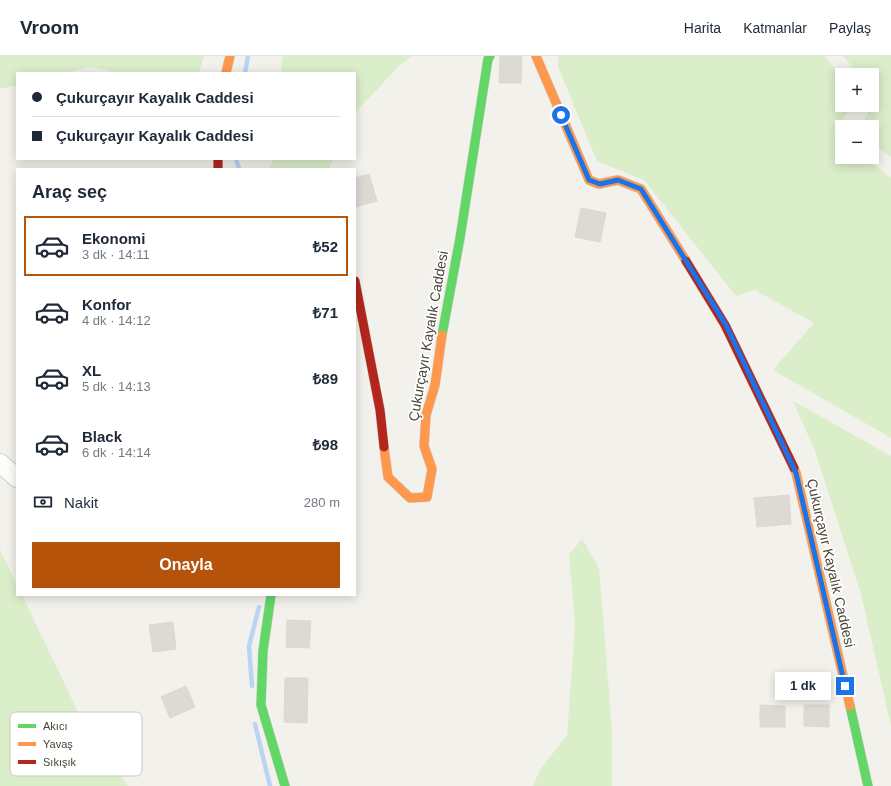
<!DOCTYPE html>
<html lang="tr">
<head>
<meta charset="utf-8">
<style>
  body { margin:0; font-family:Arial,sans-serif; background:#f2f2f3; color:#1f2937; height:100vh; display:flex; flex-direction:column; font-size:15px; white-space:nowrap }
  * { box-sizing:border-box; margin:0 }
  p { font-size:13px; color:#747a83 }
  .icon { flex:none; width:22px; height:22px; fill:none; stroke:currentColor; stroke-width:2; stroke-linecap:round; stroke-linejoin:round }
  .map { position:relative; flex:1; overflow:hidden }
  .side { position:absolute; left:16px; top:112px; width:340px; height:428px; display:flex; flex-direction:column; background:#fff; border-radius:0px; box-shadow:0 2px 10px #0003 }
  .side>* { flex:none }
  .guide { position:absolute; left:16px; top:16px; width:340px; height:88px; border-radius:0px; box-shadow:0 2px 10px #0003; display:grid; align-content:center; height:88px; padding:0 16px; background:#fff }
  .controls { position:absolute; left:835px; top:12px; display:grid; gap:8px }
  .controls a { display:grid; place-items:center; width:44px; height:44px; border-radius:0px; background:#fff; box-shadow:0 2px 10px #0003; font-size:20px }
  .end { position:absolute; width:18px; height:18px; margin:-9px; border:5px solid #1a73e8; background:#fff; box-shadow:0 0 0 2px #fff }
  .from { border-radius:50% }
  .bubble { position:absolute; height:28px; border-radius:0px; background:#fff; box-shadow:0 2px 10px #0003; font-size:13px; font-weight:600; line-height:28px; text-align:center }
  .guide b { display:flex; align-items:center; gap:14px; height:38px; font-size:15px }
  .guide b+b { border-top:1px solid #e0e1e3 }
  .guide i { width:10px; height:10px; background:#1f2937 }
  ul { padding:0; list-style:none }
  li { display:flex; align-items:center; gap:12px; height:60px; margin:0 8px 6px; padding:0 8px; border:2px solid transparent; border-radius:0px }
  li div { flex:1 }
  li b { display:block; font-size:15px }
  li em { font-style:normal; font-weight:600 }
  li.selected { border-color:#b45309 }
  li>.icon { width:36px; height:36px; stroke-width:1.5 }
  h2 { padding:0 16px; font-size:18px; line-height:48px }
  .pay { display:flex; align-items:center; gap:10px; height:44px; padding:0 16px; font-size:15px }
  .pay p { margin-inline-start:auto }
  .button { display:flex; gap:8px; margin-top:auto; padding:8px 16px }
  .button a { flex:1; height:46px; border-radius:0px; background:#b45309; color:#fff; font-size:16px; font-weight:600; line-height:46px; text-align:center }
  header { display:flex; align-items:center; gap:24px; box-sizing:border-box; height:56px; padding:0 20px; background:#fff; border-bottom:1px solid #e0e1e3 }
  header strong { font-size:19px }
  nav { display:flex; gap:22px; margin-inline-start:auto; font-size:14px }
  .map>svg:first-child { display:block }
</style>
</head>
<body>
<header>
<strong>Vroom</strong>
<nav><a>Harita</a><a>Katmanlar</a><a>Paylaş</a></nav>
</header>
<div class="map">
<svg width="891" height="730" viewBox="0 0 891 730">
  <rect width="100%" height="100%" fill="#f2f1eb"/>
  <g fill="#dbeeca">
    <path d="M0,0H204L199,17H117L91,11L66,17H17V29L0,33Z"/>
    <path d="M283,0H412L399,10L355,57V17H282L281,10Z"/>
    <path d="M558,0H824L842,21V49H853L833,76L842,84V101H864L891,122V382L773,314L814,267L755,234L736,240L644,124L597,105L558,11Z"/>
    <path d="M843,0H891V101L872,87V71H861L877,39L872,33V19H860Z"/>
    <path d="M273,103H333L329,113H269Z"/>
    <path d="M793,345L891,400V670L861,538L815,395Z"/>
    <path d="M582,483L599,512L612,674V730H533L540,714L567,679L575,569L569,499Z"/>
    <path d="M0,494L17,529V539H22L80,660L128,730H0Z"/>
  </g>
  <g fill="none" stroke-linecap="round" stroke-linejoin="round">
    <g stroke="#b9d5f2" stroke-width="4.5">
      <path d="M245,17L248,0"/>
      <path d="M236,103L239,113"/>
      <path d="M252,630L249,590L259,551"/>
      <path d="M255,668L270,730"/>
    </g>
  </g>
  <g fill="#dcdad3" stroke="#dbd8d1">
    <path d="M500,0L522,1L521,27H499Z"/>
    <path d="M369,118L377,145L355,151V122Z"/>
    <path d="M581,152L606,157L600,186L575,181Z"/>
    <path d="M789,439L791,468L757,471L754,442Z"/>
    <path d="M287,564L311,565L309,592L286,591Z"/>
    <path d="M173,566L176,593L153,596L149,569Z"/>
    <path d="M285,622H308L307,667L284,666Z"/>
    <path d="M186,630L195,651L170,662L161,641Z"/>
    <path d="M760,649L785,650V671H760Z"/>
    <path d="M804,649H829V671L804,670Z"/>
  </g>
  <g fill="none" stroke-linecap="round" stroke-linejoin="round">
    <defs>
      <path id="street" d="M0,407L17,422"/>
      <g id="fast">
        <path d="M442,279L460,182L488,3L490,0"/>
        <path d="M271,539L263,595L261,649L285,730"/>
        <path d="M850,650L868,730"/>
      </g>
      <g id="slow">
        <path d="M536,0L589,124L599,128L618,124L641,133L686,205"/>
        <path d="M226,17L230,0"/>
        <path d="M384,391L388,421L410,442L427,441L432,413L424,390L426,359L435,329L442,279"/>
        <path d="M794,412L796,417L850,650"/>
      </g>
      <g id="jam">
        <path d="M218,103V113"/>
        <path d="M686,205L725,269L794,412"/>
        <path d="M355,225L380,354L384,391"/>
      </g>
    </defs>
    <use href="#street" stroke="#d0cfc8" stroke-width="20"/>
    <use href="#fast" stroke="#d2d0c2" stroke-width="10"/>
    <use href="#slow" stroke="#d2d0c2" stroke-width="10"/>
    <use href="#jam" stroke="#d2d0c2" stroke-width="10"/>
    <use href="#street" stroke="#fdfdfc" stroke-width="18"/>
    <use href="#fast" stroke="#63d668" stroke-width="9"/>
    <use href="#slow" stroke="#ff974d" stroke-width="9"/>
    <use href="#jam" stroke="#b3261e" stroke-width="9"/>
  </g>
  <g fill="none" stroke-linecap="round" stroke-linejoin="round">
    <path stroke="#1a73e8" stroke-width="5" d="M561,59L589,124L600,128L618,124L641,133L726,269L796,417L845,630"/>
  </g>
  <g text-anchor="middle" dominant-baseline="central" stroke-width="3.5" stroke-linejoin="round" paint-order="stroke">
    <g font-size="14" fill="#494436" stroke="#fff">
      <text transform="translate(428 280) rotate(-80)">Çukurçayır Kayalık Caddesi</text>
      <text transform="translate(831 507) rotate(77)">Çukurçayır Kayalık Caddesi</text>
    </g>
  </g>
  <rect x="10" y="656" width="132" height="64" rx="6" fill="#fff" stroke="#c8c7c3" stroke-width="1"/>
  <rect x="18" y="668" width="18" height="4" fill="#63d668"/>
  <rect x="18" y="686" width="18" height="4" fill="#ff974d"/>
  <rect x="18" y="704" width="18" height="4" fill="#b3261e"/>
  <g font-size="11" fill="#494436">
    <text x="43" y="674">Akıcı</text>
    <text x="43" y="692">Yavaş</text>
    <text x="43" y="710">Sıkışık</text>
  </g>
</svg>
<div class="controls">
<a>+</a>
<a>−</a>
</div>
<i class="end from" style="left:561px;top:59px"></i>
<i class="end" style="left:845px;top:630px"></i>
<div class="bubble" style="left:775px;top:616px;width:56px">1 dk</div>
<div class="guide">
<b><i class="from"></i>Çukurçayır Kayalık Caddesi</b>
<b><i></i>Çukurçayır Kayalık Caddesi</b>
</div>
<section class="side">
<h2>Araç seç</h2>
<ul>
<li class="selected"><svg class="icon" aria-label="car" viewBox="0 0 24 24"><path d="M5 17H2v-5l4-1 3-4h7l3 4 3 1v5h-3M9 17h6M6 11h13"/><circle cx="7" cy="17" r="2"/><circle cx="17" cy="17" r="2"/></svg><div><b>Ekonomi</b><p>3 dk · 14:11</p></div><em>₺52</em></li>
<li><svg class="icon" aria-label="car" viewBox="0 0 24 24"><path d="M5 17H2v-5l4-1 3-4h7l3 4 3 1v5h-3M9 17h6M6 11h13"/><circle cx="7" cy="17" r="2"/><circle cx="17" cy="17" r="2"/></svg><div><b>Konfor</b><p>4 dk · 14:12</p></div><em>₺71</em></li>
<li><svg class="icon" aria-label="car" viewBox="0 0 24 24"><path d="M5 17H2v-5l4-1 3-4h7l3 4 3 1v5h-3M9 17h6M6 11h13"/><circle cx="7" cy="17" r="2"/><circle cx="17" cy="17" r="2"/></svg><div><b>XL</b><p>5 dk · 14:13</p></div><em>₺89</em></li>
<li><svg class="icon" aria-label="car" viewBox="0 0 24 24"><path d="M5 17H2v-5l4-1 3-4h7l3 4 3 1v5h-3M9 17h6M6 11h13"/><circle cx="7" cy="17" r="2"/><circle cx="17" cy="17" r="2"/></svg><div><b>Black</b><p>6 dk · 14:14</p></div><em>₺98</em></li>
</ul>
<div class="pay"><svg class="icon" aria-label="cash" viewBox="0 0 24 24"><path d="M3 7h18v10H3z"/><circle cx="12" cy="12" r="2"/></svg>Nakit<p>280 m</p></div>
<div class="button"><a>Onayla</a></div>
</section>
</div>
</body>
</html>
